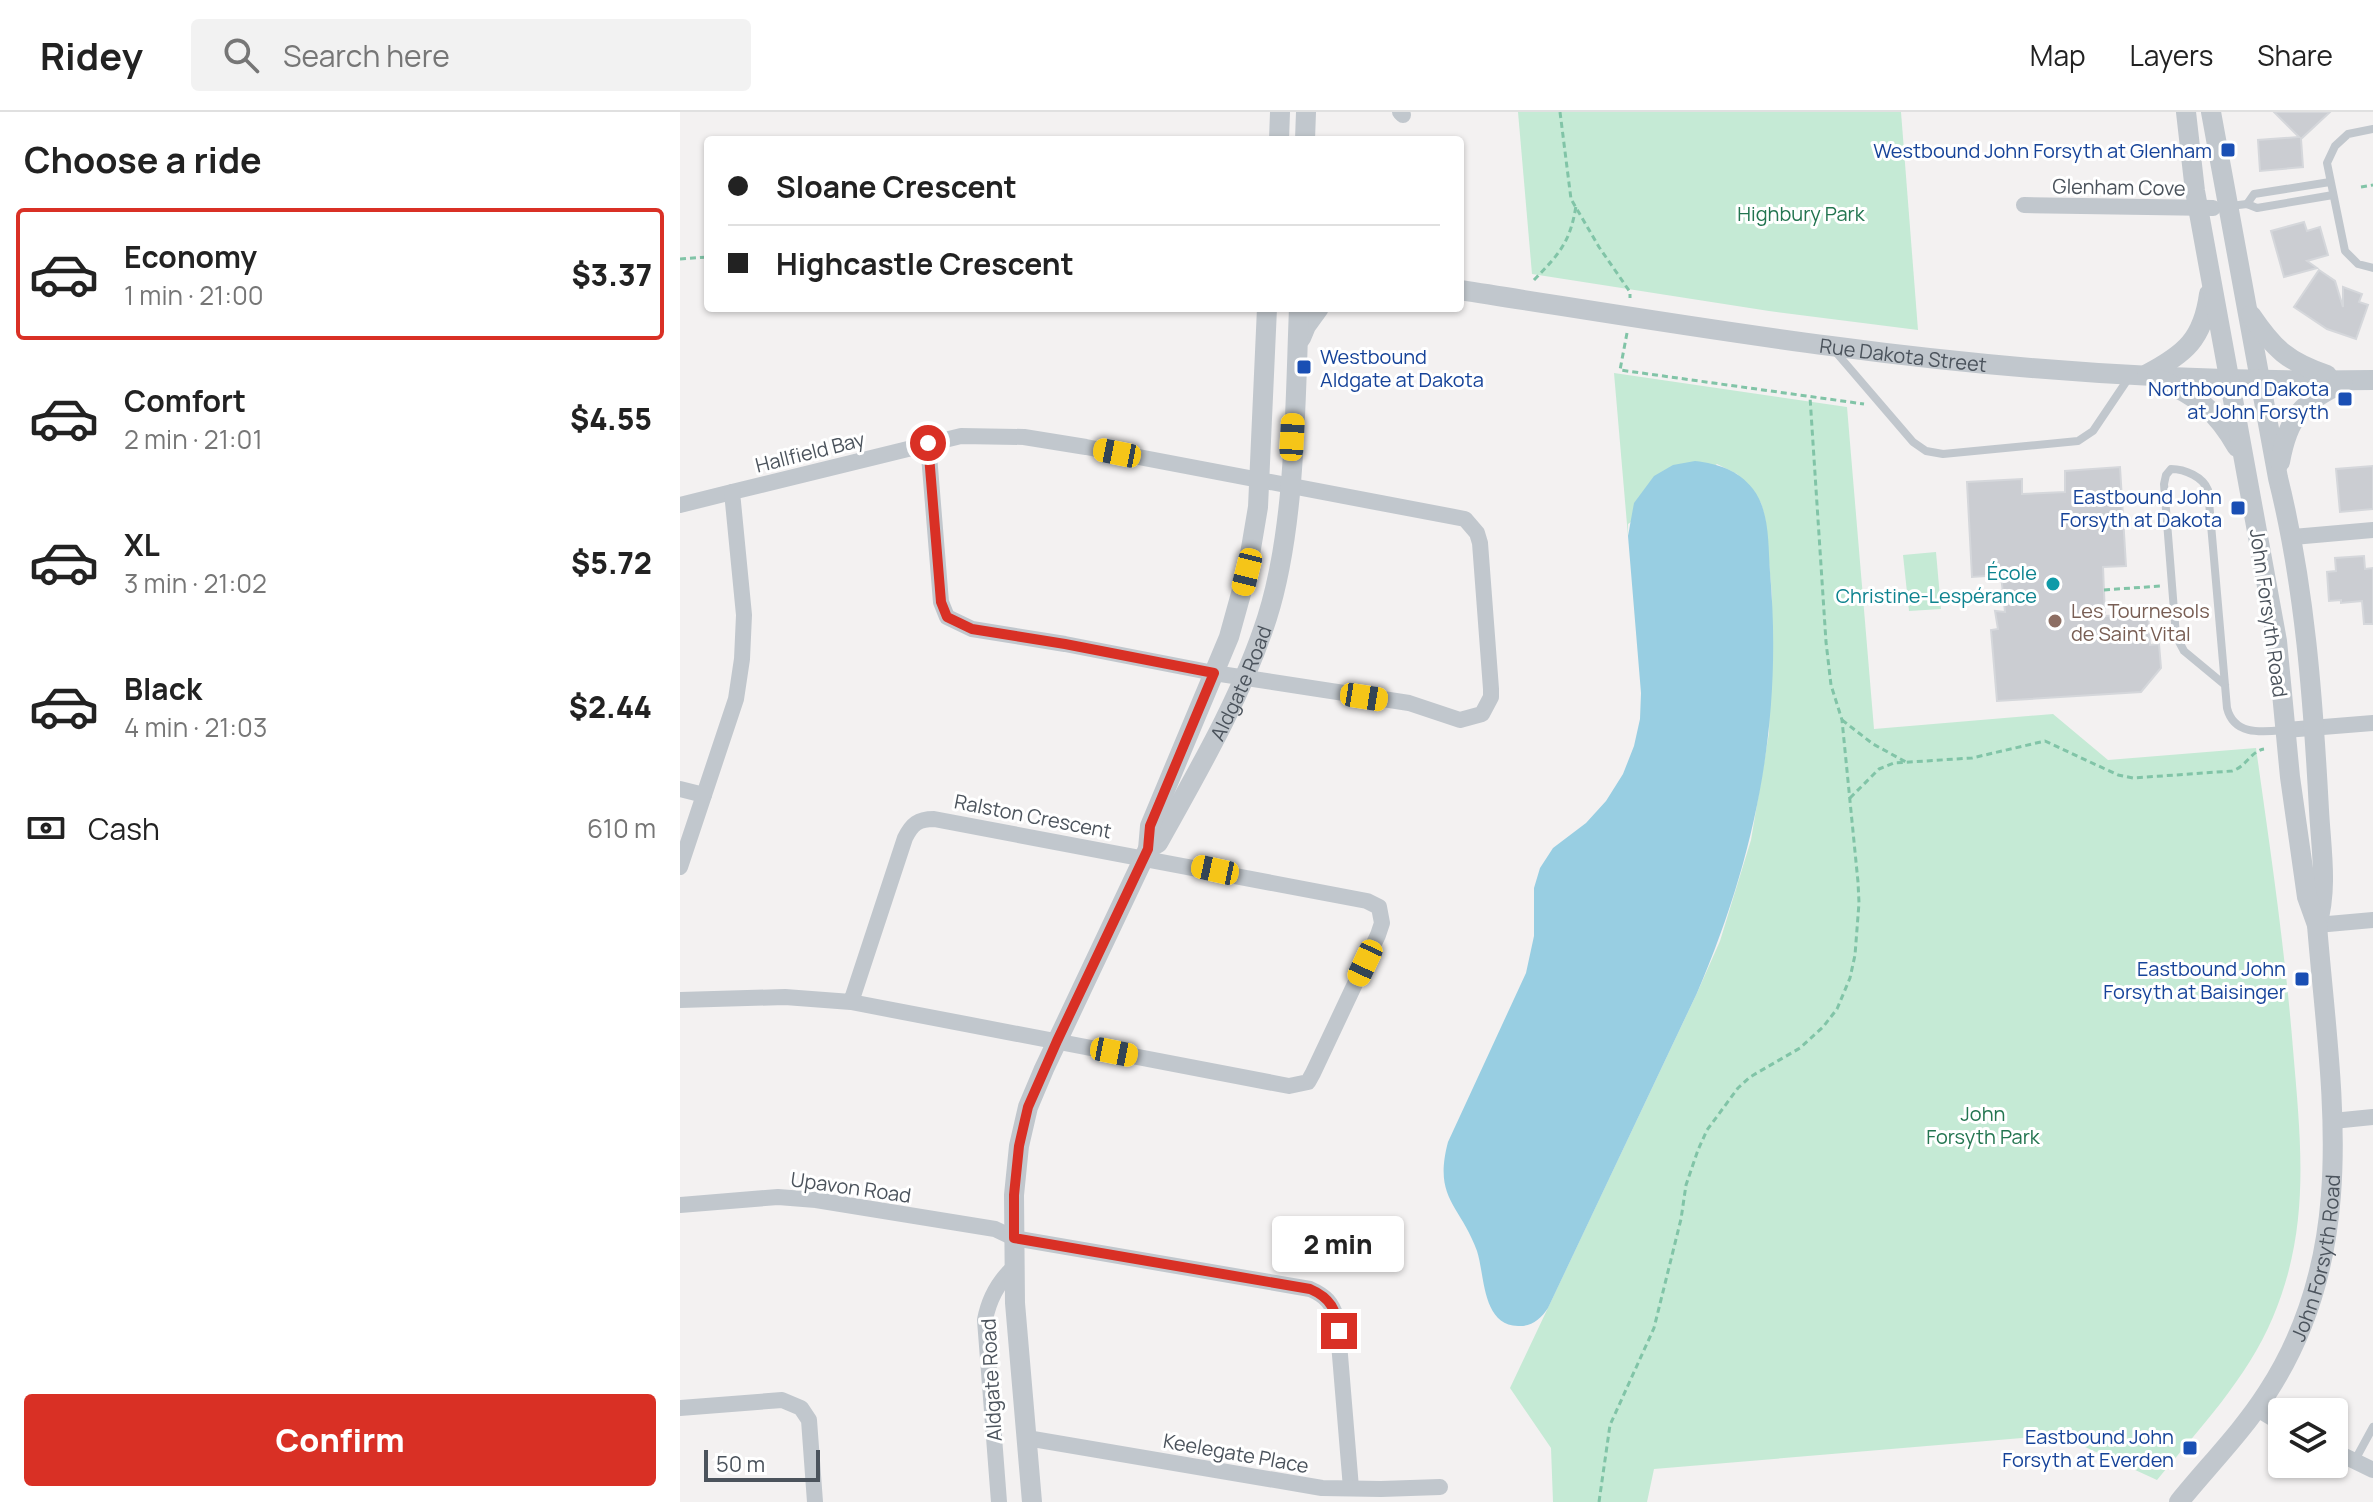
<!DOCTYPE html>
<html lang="en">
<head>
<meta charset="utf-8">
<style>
  body { margin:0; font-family:Manrope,sans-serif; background:#f2f2f2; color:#222; height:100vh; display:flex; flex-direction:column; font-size:30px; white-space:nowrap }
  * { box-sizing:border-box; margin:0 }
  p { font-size:26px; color:#767676 }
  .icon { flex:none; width:44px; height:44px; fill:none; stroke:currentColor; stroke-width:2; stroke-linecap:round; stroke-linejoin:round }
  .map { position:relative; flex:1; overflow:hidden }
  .panel { display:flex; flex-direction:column; background:#fff; width:680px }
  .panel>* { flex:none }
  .guide { position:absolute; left:24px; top:24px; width:760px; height:176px; border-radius:8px; box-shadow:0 2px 6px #0004; display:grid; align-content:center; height:176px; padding:0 24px; background:#fff }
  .fabs { position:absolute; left:1588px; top:1286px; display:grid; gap:16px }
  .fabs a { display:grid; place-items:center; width:80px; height:80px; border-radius:8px; background:#fff; box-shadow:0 2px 6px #0004; font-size:40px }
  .scale { position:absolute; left:24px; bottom:20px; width:116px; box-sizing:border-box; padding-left:8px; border:4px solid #4b535c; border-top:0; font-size:22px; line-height:28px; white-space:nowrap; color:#4b535c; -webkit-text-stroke:6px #fff; paint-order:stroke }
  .end { position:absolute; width:36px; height:36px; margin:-18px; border:10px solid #d93025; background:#fff; box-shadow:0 0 0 4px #fff }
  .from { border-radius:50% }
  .bubble { position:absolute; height:56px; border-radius:8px; background:#fff; box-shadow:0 2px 6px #0004; font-size:26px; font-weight:800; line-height:56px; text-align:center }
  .car { position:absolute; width:24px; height:48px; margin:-24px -12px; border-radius:10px; box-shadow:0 0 6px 2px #0007; background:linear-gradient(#f5c518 24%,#345 0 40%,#f5c518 0 76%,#345 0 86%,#f5c518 0) }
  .guide b { display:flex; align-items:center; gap:28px; height:76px; font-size:30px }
  .guide b+b { border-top:2px solid #e0e0e0 }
  .guide i { width:20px; height:20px; background:#222 }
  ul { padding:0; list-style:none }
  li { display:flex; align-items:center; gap:24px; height:132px; margin:0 16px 12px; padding:0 8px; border:4px solid transparent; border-radius:8px }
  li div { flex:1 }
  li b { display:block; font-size:30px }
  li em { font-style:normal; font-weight:800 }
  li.on { border-color:#d93025 }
  li>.icon { width:72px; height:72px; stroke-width:1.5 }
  h2 { padding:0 24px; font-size:36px; line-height:96px }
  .pay { display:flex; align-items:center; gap:20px; height:88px; padding:0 24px; font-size:30px }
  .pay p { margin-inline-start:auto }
  .action { display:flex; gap:16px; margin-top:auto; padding:16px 24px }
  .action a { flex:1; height:92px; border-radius:8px; background:#d93025; color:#fff; font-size:32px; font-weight:800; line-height:92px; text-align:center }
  header { display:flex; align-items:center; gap:48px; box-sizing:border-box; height:112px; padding:0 40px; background:#fff; border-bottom:2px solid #e0e0e0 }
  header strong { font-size:38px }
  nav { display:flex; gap:44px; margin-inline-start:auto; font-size:28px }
  .search { width:560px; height:72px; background:#f2f2f2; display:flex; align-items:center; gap:20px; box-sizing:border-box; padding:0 28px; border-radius:8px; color:#767676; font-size:30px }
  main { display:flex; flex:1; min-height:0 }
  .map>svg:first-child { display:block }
</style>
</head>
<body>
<header>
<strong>Ridey</strong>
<div class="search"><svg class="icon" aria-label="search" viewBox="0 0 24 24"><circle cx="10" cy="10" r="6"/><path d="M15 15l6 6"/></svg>Search here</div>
<nav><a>Map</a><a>Layers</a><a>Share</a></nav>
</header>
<main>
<section class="panel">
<h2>Choose a ride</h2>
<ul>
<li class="on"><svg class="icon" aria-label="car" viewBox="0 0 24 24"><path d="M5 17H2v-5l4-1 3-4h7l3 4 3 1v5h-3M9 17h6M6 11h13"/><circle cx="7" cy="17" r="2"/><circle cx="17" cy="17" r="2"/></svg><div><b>Economy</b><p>1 min · 21:00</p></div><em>$3.37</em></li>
<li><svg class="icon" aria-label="car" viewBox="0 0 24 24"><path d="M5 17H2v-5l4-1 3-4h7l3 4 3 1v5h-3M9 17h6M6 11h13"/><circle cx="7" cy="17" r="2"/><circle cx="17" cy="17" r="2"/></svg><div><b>Comfort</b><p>2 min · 21:01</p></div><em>$4.55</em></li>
<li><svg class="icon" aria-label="car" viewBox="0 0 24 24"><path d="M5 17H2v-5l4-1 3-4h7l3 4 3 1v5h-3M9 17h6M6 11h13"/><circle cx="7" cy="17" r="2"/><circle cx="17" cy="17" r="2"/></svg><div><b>XL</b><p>3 min · 21:02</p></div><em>$5.72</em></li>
<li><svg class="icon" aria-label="car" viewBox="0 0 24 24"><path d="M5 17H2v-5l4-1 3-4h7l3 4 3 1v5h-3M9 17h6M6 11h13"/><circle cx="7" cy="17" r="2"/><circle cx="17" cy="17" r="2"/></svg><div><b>Black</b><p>4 min · 21:03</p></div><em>$2.44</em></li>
</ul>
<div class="pay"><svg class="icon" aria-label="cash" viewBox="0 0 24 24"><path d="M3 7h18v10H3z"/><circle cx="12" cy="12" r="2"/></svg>Cash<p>610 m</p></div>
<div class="action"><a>Confirm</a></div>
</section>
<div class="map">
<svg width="1693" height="1390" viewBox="0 0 1693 1390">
  <rect width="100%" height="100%" fill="#f3f1f1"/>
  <g fill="#c5ead5">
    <path d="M838,0H1221L1238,218L1089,199L852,162Z"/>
    <path d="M934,261L1167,295L1194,617L1373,602L1428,648L1576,636C1590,736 1605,836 1613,937C1621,1032 1631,1115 1593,1205C1567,1267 1519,1317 1477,1368L1379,1323L974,1357L967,1390H873L871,1336L830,1276L1017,881L1040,829L1071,728L1089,621L1092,484L1085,406L1081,391L1057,362L1037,352L948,412V424Z"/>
    <path d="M1256,440L1261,497L1229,499L1223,443Z"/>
  </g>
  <path fill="#98cee2" d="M1015,349C1039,352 1058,358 1073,377C1090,399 1088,433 1090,460C1103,609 1076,744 1017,881L868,1196C861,1207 851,1215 838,1214C802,1213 805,1164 797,1139C780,1092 753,1087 768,1030L846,861L854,824V776L860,756L873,736L906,711L926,689L943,662L954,634L960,607L961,581L948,424L954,391L974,364L993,353Z"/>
  <g fill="#cbcdd2" stroke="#d5d7db" stroke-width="2">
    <path d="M1594,0H1650L1621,27L1623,55L1580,59L1578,28L1619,25Z"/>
    <path d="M1624,110L1627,119L1640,115L1648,143L1627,149L1637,156L1604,165L1591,119Z"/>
    <path d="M1639,158L1655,169L1663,195V175L1682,182L1679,190L1688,193L1676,227L1647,217L1614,195Z"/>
    <path d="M1693,354V397L1660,400L1656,357Z"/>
    <path d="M1440,355L1446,454L1423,455L1425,504L1468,501L1470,533L1479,532L1481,556L1461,580L1317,589L1311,518L1318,517L1315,499L1325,500L1321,463L1292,465L1287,370L1342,367V382L1385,380V359Z"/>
    <path d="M1684,444L1685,457L1693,456V512H1684L1682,489L1661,491V488L1649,489L1647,460L1656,459L1655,446Z"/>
  </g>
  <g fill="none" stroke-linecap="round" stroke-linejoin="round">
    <g stroke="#81c4a7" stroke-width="3" stroke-dasharray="6 4" stroke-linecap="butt">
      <path d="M880,0L891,87L919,135L950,180V186"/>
      <path d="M1681,75L1693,73"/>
      <path d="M0,147L28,145"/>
      <path d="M854,168C879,142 890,131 896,94"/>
      <path d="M947,221L940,258L1184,292"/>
      <path d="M1424,478L1480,474"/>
      <path d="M1162,608L1193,632L1226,650"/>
      <path d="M1170,686L1199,657L1214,651L1292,646L1365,629L1438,663L1453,666L1552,659C1566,655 1571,639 1584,637"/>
      <path d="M919,1390L930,1313L974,1216L1001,1107L1006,1073L1018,1038L1027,1018L1058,976L1070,965L1120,936L1143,915L1157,897L1170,866L1175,843L1179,791L1178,770L1162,608L1151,573L1146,530L1130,285"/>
    </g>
    <g stroke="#c1c7cd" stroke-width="8">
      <path d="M1693,17L1668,22L1655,34L1647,51L1665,139L1678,152L1693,156"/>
      <path d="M1567,92L1574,82L1650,70"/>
      <path d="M1550,94L1567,92L1577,96L1653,83"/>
      <path d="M1154,238L1233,330L1246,339L1263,342L1398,329L1413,319L1450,264"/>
      <path d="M1545,573L1504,539L1496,524L1484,372L1486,363L1491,357C1505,357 1523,365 1528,378L1547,596C1554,624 1582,620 1605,618"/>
      <path d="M1674,1350L1693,1315"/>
    </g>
    <g stroke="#c1c7cd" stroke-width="16">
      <path d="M720,0L723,3"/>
      <path d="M1344,93L1533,96"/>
      <path d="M0,393L52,380"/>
      <path d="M1613,425L1693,418"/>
      <path d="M1605,618L1693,611"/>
      <path d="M0,677L24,683"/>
      <path d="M0,755L56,587L62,547L64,503L52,380L281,324L344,325L406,335L785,407L797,421L800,431L811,577V585L802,602L780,608L729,591L534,561L385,532L292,517L267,505L261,490L248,331"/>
      <path d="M1637,813L1693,808"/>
      <path d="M0,888L105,885L171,890L609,974L628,970L633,961L698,823L702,811L699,795L687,789L254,707C238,707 232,712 225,726L171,890"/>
      <path d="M1653,1009L1693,1005"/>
      <path d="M0,1093L98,1085L136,1088L315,1117L334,1126L630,1177C646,1184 652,1191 657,1207L671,1376"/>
      <path d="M0,1296L102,1288L121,1296L129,1308L135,1390"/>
      <path d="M1577,1297L1602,1312"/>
      <path d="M347,1326L642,1376L701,1377L760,1375"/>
      <path d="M1654,1339L1693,1358"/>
      <path d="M319,1390L305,1208C309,1186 318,1170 334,1155"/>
    </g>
    <g stroke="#c1c7cd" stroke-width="20">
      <path d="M1531,0L1598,366C1625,474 1633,587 1639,698C1641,736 1648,776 1637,813"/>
      <path d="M599,28L600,0"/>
      <path d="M625,28L626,0"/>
      <path id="s1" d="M780,178C903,197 1027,218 1151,234C1329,258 1513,271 1693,268"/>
      <path d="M1571,203C1594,237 1608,250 1647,263"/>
      <path d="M621,226L626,214L639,196"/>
      <path d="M1467,262C1505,242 1523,227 1529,182"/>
      <path d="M1478,267C1517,284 1536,298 1557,335"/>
      <path d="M1600,350C1608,305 1622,290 1663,271"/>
      <path id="s2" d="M468,737L478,731C518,659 562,584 587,506C616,415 615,292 619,196"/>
      <path d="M352,1390L335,1191L334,1083L339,1034L348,995L364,957L468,737L470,714L549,525L567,460L578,395L587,196"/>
      <path id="s3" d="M1499,1390C1528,1354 1562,1320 1587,1281C1682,1136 1650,975 1637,813L1627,785L1610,665L1597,529L1515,79L1506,0"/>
    </g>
  </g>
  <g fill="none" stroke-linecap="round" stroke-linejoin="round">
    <path stroke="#d93025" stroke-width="10" d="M248,331L261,490L267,505L292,517L385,532L534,561L470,714L468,737L377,929L348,995L339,1034L334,1083V1126L630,1177C651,1186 656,1198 659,1219"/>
  </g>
  <g fill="#1a4fb4" stroke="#fff" stroke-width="3">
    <rect x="1540" y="30" width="16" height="16" rx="4"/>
    <rect x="616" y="247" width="16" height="16" rx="4"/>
    <rect x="1657" y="279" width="16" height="16" rx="4"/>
    <rect x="1550" y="388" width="16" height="16" rx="4"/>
    <rect x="1614" y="859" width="16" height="16" rx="4"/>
    <rect x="1502" y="1328" width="16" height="16" rx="4"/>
  </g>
  <circle fill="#0f9aa8" stroke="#fff" stroke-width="3" cx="1373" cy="472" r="8"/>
  <circle fill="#8d6e63" stroke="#fff" stroke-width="3" cx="1375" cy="509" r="8"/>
  <g text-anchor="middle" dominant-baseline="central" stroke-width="6" stroke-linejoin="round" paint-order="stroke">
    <g font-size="20" fill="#164399" stroke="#fff" text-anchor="end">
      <text x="1532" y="38">Westbound John Forsyth at Glenham</text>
      <text x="640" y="244" text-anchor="start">Westbound<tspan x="640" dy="23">Aldgate at Dakota</tspan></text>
      <text x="1649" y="276">Northbound Dakota<tspan x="1649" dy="23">at John Forsyth</tspan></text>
      <text x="1542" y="384">Eastbound John<tspan x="1542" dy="23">Forsyth at Dakota</tspan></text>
      <text x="1606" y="856">Eastbound John<tspan x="1606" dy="23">Forsyth at Baisinger</tspan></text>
      <text x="1494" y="1324">Eastbound John<tspan x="1494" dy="23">Forsyth at Everden</tspan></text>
    </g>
    <g font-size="20" fill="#4b535c" stroke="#fff">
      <text transform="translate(1439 75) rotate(1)">Glenham Cove</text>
      <text stroke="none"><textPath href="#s1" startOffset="448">Rue Dakota Street</textPath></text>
      <text transform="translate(130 340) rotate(-14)">Hallfield Bay</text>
      <text transform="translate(1589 501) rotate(82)">John Forsyth Road</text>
      <text stroke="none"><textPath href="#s2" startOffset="192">Aldgate Road</textPath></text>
      <text transform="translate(353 704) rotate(11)">Ralston Crescent</text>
      <text transform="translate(171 1075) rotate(8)">Upavon Road</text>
      <text stroke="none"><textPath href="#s3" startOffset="286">John Forsyth Road</textPath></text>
      <text transform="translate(311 1268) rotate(-93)">Aldgate Road</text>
      <text transform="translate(556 1341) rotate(10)">Keelegate Place</text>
    </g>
    <g font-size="20" fill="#237550" stroke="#fff">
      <text x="1121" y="101">Highbury Park</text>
      <text x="1303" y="1001">John<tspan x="1303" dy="23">Forsyth Park</tspan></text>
    </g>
    <g font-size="20" fill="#0d838f" stroke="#fff" text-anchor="end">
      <text x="1357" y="460">École<tspan x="1357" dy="23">Christine-Lespérance</tspan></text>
    </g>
    <g font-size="20" fill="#785e54" stroke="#fff" text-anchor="start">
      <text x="1391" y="498">Les Tournesols<tspan x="1391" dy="23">de Saint Vital</tspan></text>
    </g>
  </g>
</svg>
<div class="fabs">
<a><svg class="icon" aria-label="layers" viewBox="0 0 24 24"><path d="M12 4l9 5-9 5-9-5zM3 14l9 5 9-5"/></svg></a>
</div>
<div class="scale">50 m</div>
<i class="end from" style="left:248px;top:331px"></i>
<i class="end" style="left:659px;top:1219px"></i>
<div class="bubble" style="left:592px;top:1104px;width:132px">2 min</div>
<i class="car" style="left:612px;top:325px;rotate:3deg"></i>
<i class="car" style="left:437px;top:341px;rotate:281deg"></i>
<i class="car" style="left:567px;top:460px;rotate:194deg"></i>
<i class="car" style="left:684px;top:585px;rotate:99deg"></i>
<i class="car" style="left:535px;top:758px;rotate:282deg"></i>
<i class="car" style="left:685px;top:851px;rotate:205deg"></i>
<i class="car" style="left:434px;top:940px;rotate:101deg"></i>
<div class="guide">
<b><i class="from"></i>Sloane Crescent</b>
<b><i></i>Highcastle Crescent</b>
</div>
</div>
</main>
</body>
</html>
